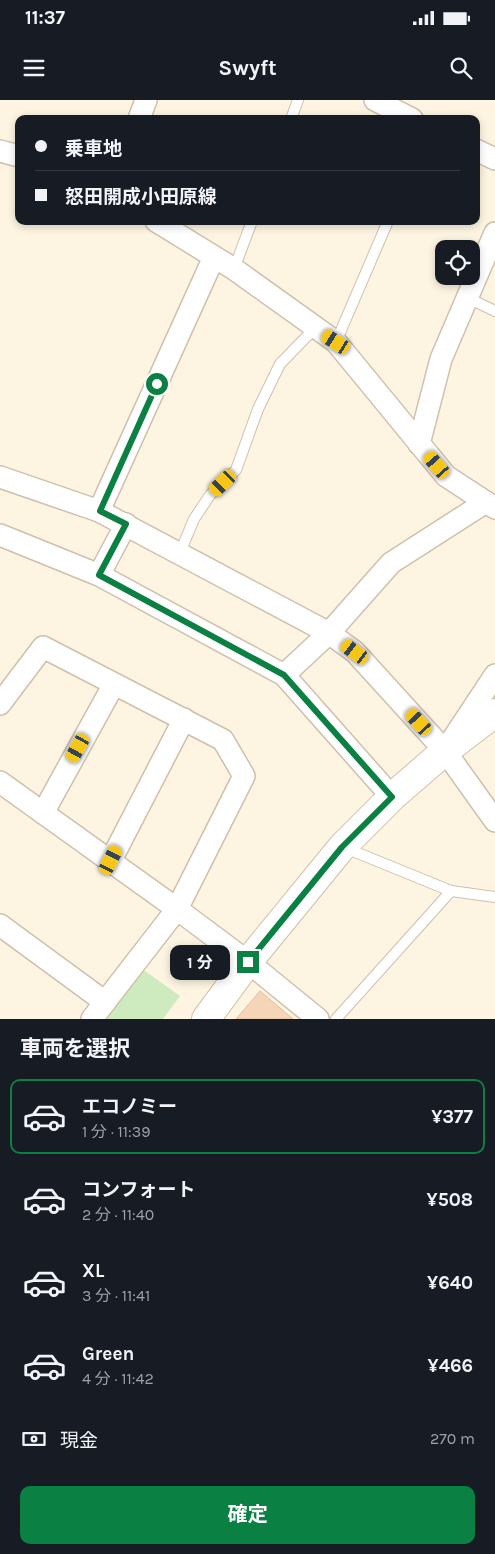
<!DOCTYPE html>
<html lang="ja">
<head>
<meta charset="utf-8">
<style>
  body { margin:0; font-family:Karla,"Noto Sans JP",sans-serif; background:#20242c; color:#f1f3f6; height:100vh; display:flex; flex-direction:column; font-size:19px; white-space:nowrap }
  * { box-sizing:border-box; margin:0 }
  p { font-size:16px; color:#9ea1a6 }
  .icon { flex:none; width:28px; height:28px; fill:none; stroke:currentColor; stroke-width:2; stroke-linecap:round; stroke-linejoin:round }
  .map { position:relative; height:919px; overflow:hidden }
  .drawer { display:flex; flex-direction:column; background:#171b24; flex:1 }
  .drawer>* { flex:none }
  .guide { position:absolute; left:15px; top:15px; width:465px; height:110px; border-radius:10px; box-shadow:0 2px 8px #0003; display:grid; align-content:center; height:110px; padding:0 20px; background:#171b24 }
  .buttons { position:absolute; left:435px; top:140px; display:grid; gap:10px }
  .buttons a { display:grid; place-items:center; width:45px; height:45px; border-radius:10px; background:#171b24; box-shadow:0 2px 8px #0003; font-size:25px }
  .end { position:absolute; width:22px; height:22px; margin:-11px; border:6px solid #0b8043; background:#fff; box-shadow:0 0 0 2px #fff }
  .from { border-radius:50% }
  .bubble { position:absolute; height:35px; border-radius:10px; background:#171b24; box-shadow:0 2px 8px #0003; font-size:16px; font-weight:700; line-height:35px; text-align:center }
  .car { position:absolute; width:15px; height:30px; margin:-15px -8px; border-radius:6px; box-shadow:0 0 4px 1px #0007; background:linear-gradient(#f5c518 24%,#345 0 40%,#f5c518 0 76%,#345 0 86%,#f5c518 0) }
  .guide b { display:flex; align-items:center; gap:18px; height:48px; font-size:19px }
  .guide b+b { border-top:1px solid #363941 }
  .guide i { width:12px; height:12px; background:#f1f3f6 }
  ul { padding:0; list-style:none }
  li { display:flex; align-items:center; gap:15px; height:75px; margin:0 10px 8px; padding:0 10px; border:2px solid transparent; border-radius:10px }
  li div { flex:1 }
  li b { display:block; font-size:19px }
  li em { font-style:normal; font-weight:700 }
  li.selected { border-color:#0b8043 }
  li>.icon { width:45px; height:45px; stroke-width:1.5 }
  h2 { padding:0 20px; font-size:22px; line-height:60px }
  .pay { display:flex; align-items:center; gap:12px; height:55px; padding:0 20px; font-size:19px }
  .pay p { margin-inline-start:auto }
  .cta { display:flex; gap:10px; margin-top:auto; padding:10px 20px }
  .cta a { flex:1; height:58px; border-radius:10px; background:#0b8043; color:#fff; font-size:20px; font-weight:700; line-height:58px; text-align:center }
  .status { display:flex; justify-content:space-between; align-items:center; height:35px; padding:0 25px; background:#171b24; direction:ltr }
  .status svg { height:14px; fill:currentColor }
  header { display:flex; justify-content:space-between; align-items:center; height:65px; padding:0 20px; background:#171b24; font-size:22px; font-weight:700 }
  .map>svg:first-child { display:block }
</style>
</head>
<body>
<div class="status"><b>11:37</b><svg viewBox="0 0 49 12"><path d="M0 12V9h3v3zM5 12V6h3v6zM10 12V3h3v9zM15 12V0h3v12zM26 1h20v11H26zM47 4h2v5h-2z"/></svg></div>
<header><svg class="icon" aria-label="menu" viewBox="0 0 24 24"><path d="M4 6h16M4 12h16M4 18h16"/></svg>Swyft<svg class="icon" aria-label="search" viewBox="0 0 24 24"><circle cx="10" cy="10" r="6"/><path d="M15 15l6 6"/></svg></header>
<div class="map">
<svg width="495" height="919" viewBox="0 0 495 919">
  <rect width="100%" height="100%" fill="#fdf5e2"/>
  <path fill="#ceebc0" d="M138,866L180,896L163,919H99Z"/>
  <path fill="#f4d5b8" stroke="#e7bc98" d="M260,891L293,919H236Z"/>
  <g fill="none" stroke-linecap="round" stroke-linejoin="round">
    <defs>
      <g id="lane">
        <path d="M291,19L298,0"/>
        <path d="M234,169L252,121"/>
        <path d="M468,198L495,211"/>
        <path d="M336,242L388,121"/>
        <path d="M179,455L194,419L210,395L236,370L258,309L280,264L315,228"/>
        <path d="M343,747L451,791L495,797"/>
        <path d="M336,919L451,791"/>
      </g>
      <g id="street">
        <path d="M375,0L412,19"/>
        <path d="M139,19L146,0"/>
        <path d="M476,50L495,59"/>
        <path d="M0,51L19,56"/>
        <path d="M156,121L234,169L336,242L446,376L495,408"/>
        <path d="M419,344L441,259L495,133"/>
        <path d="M0,377L99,411L329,533L355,552L445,651L495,721"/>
        <path d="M99,411L214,157"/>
        <path d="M0,435L99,475L284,575L392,697"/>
        <path d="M99,475L126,424"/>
        <path d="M284,575L329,533L391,463L486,402"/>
        <path d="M0,604L43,547L223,640L244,676L177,809L0,682"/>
        <path d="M452,640L495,575"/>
        <path d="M43,713L114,584"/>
        <path d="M111,760L184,619"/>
        <path d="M0,825L105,902L177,809L248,862L318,919"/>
        <path d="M92,919L105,902"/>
      </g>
      <path id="secondary" d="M206,919L248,862L342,747L392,697L445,651L495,613"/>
    </defs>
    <use href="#lane" stroke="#d1bfab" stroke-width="12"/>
    <use href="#street" stroke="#d1bfab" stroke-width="24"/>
    <use href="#secondary" stroke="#d4bfa8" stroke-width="30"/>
    <use href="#lane" stroke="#fff" stroke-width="10"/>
    <use href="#street" stroke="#fff" stroke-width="21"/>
    <use href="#secondary" stroke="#fff" stroke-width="28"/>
  </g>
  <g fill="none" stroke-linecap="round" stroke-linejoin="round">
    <path stroke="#0b8043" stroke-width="6" d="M157,284L100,411L126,424L99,475L284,575L392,697L342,747L248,862"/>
  </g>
</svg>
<div class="buttons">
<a><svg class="icon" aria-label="locate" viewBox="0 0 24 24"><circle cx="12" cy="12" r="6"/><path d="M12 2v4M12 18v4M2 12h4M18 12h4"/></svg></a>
</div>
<i class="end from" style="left:157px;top:284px"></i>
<i class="end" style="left:248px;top:862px"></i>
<div class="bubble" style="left:170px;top:845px;width:60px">1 分</div>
<i class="car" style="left:336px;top:242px;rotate:303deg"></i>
<i class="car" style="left:437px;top:365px;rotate:319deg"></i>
<i class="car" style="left:223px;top:383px;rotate:226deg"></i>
<i class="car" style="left:355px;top:552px;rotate:306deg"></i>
<i class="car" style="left:419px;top:622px;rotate:318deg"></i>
<i class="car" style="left:78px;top:648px;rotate:209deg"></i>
<i class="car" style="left:111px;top:760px;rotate:27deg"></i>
<div class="guide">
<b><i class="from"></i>乗車地</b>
<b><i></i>怒田開成小田原線</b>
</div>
</div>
<section class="drawer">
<h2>車両を選択</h2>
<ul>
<li class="selected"><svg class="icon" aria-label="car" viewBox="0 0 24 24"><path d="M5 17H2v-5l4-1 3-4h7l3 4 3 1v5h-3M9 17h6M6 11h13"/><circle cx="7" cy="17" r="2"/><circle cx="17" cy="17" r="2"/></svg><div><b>エコノミー</b><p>1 分 · 11:39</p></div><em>¥377</em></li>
<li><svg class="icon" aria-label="car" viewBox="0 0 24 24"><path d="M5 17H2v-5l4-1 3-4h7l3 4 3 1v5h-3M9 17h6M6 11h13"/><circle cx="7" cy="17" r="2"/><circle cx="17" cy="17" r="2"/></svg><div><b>コンフォート</b><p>2 分 · 11:40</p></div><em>¥508</em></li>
<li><svg class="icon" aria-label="car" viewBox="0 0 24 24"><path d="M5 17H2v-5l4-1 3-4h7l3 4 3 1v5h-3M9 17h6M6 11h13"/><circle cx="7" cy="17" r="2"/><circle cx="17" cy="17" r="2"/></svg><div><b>XL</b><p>3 分 · 11:41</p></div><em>¥640</em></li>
<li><svg class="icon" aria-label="car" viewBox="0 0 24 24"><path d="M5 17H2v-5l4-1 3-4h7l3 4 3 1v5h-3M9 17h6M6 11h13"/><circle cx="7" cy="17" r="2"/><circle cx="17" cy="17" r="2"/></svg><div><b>Green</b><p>4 分 · 11:42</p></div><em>¥466</em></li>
</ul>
<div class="pay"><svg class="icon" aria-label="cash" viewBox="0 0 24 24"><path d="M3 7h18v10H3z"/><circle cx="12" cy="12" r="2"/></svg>現金<p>270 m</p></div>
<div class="cta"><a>確定</a></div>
</section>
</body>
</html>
